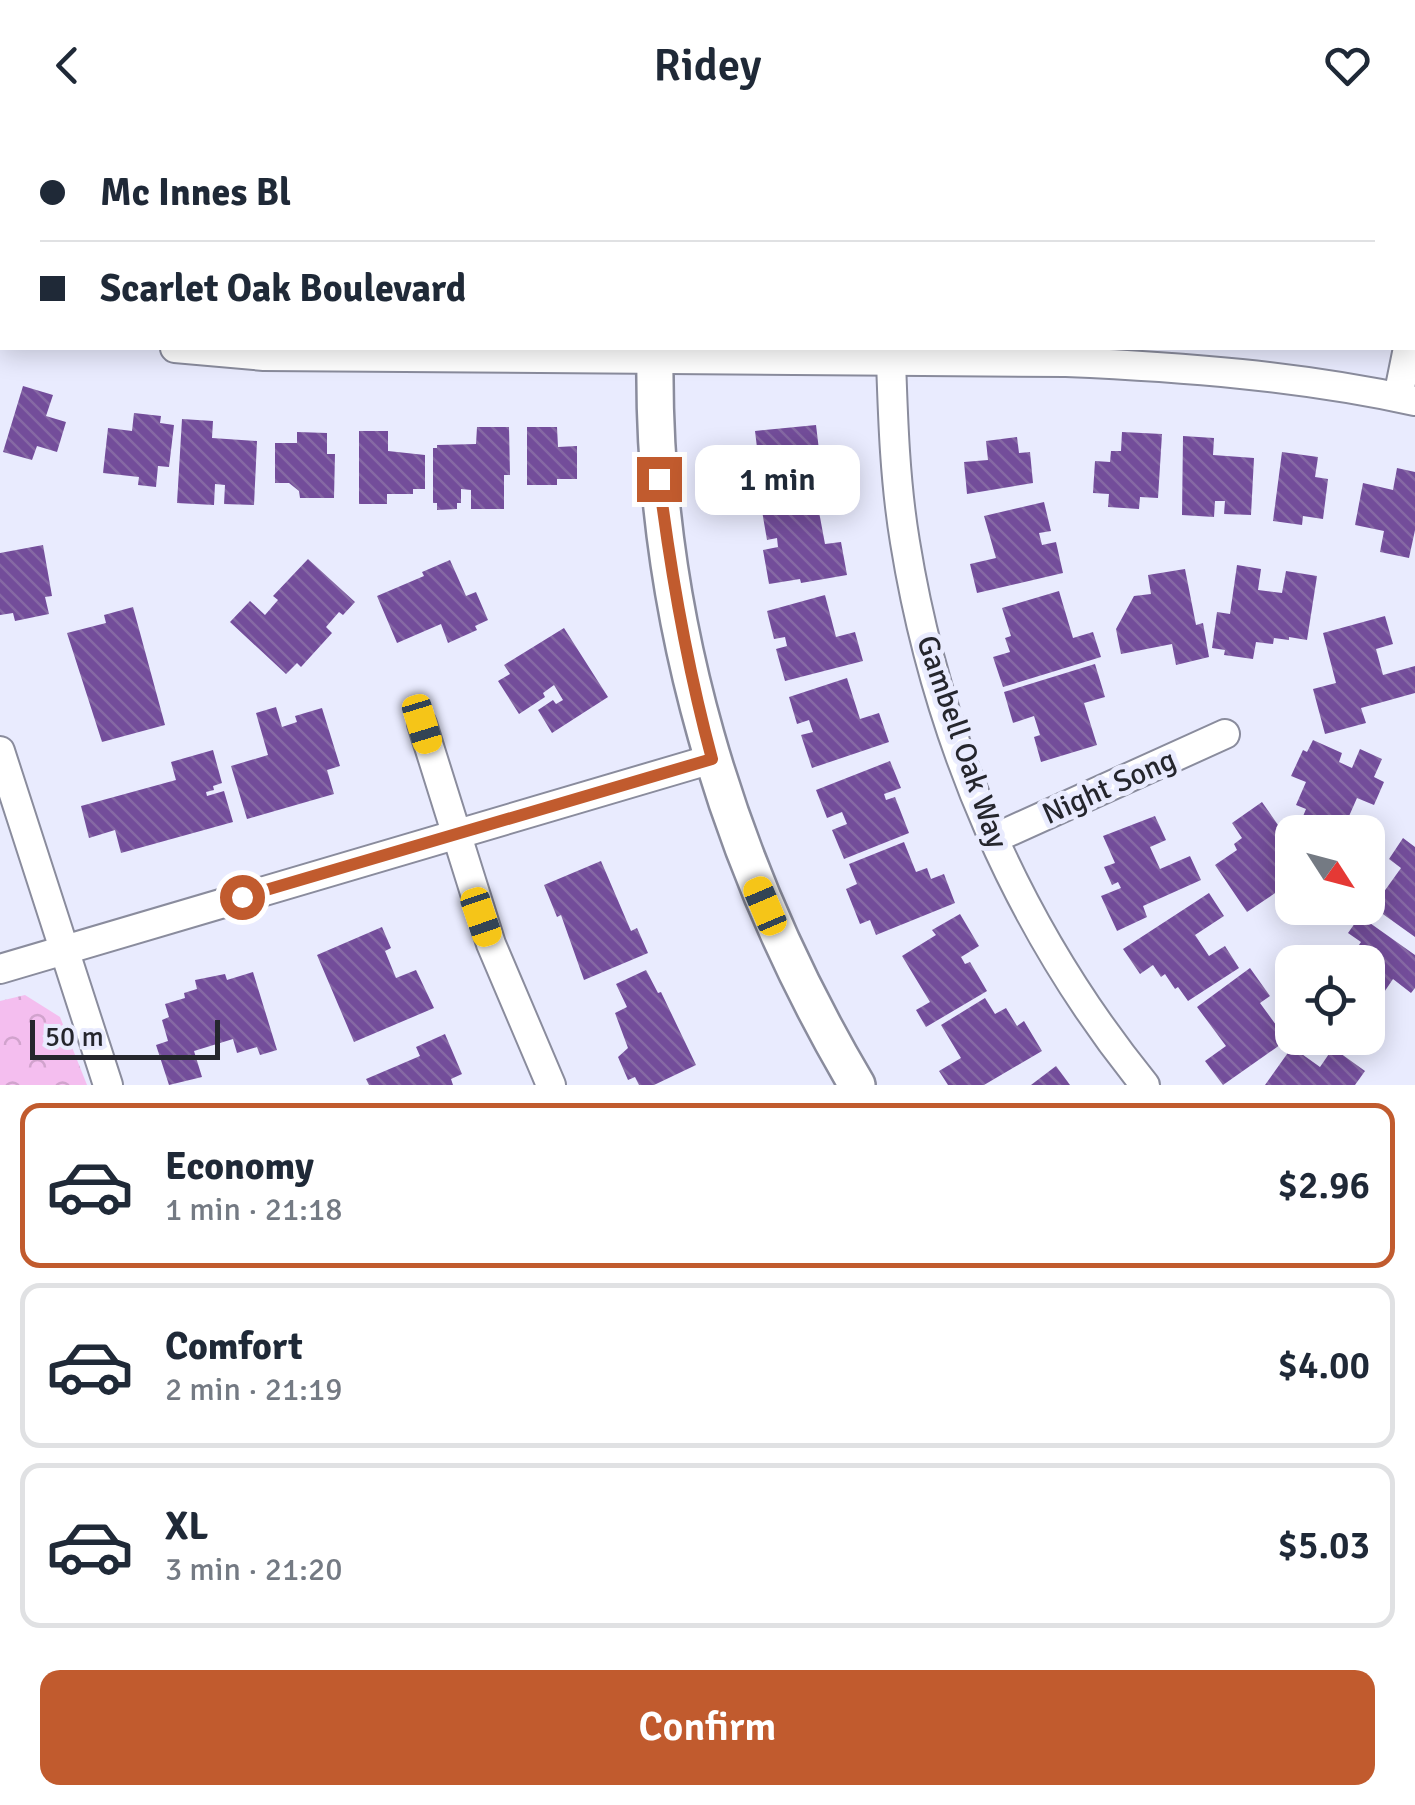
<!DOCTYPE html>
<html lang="en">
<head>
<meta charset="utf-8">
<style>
  body { margin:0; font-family:Signika,sans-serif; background:#f6f6f7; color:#1f2937; height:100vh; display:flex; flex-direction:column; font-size:38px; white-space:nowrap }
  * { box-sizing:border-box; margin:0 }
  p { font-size:32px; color:#747a83 }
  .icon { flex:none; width:55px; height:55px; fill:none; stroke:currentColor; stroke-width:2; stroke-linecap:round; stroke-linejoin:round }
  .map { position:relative; height:955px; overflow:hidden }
  .sheet { display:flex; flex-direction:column; background:#fff; flex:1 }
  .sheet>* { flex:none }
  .hud { position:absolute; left:0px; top:0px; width:1415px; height:220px; box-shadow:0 5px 25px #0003; display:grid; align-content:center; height:220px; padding:0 40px; background:#fff }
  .needle { width:65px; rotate:126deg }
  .tools { position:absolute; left:1275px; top:685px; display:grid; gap:20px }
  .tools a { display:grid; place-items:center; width:110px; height:110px; border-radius:20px; background:#fff; box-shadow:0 5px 25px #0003; font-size:50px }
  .scale { position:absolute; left:30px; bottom:25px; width:190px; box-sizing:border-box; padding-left:10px; border:5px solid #25262d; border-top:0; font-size:28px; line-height:35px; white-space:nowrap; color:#25262d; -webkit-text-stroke:8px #e9ebfe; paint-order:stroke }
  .end { position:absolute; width:45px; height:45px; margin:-22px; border:12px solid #c15b2e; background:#fff; box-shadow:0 0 0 5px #fff }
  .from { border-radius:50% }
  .bubble { position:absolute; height:70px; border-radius:20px; background:#fff; box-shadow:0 5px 25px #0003; font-size:32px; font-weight:600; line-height:70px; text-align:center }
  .car { position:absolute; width:30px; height:60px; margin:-30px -15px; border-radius:12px; box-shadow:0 0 8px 2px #0007; background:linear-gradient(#f5c518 24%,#345 0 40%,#f5c518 0 76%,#345 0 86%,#f5c518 0) }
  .hud b { display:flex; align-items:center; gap:35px; height:95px; font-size:38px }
  .hud b+b { border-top:2px solid #e0e1e3 }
  .hud i { width:25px; height:25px; background:#1f2937 }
  ul { padding:18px 0 0; list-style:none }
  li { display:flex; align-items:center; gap:30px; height:165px; margin:0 20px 15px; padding:0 20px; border:5px solid #e0e1e3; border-radius:20px }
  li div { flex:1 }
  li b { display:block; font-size:38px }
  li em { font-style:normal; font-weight:600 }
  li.on { border-color:#c15b2e }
  li>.icon { width:90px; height:90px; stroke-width:1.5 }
  .cta { display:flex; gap:20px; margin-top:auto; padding:20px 40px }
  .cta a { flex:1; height:115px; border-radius:20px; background:#c15b2e; color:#fff; font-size:40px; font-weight:600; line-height:115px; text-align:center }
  header { display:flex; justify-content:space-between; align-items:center; height:130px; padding:0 40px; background:#fff; font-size:45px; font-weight:600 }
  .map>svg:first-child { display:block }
</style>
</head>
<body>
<header><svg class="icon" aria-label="back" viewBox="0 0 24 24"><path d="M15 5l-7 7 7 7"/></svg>Ridey<svg class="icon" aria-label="heart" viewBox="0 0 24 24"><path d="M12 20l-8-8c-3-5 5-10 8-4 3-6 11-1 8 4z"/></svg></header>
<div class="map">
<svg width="1415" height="955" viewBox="0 0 1415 955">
  <defs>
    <pattern id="park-crowns" width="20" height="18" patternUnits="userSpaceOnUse" patternTransform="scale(2.5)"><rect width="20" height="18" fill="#f4beef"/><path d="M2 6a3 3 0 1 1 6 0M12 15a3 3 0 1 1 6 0" fill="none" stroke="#d1a3cd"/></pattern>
    <pattern id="building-back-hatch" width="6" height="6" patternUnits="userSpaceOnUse" patternTransform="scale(2.5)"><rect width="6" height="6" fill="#734d9a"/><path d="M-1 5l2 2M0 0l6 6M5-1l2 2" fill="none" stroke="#8669a4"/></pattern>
  </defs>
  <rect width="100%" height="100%" fill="#e9ebfe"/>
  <path fill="url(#park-crowns)" d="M25,865L60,887L87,955H0V871Z"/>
  <g fill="url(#building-back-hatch)">
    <path d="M23,256L53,265L46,286L66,292L57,322L37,316L32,330L3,322Z"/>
    <path d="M134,283L161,286L160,293L174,295L169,337L158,336L156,357L138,355L139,347L103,343L108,298L132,301Z"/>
    <path d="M182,289L213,291L212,308L257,311L254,375L224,374L225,355L215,354L214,375L177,373Z"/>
    <path d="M816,295L819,320L812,321L813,325L834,322L838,351L756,361L752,334H759L755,301Z"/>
    <path d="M477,297H509L510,345H504V379H471V360L461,359V373H457V379L437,380V373H433V318H437V315L476,314Z"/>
    <path d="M527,297H557L558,317L577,316V349H557V355H527Z"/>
    <path d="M359,301H388V321L425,325V359H413V364H387V374H359Z"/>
    <path d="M297,302L327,303V324H335L334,368H300L299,361L289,353H275V313H297Z"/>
    <path d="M1122,302L1162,304L1158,368L1140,367L1139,379L1108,377L1109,364L1093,363L1095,331L1110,332L1111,321H1121Z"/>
    <path d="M1183,306L1214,308L1213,325L1254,328L1251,385L1224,384L1225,371H1215L1214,387L1182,385Z"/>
    <path d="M1017,307L1019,323L1030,322L1033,353L967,364L964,332L988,330L986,311Z"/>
    <path d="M1282,322L1318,327L1315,347L1328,349L1323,389L1303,386L1302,395L1273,391Z"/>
    <path d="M1397,338L1415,342V400L1409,428L1380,422L1384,401L1355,395L1363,353L1393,360Z"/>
    <path d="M817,371L825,414L841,412L847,445L801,453L800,449L769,454L763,420L778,417L777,408L767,410L762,381Z"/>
    <path d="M1044,372L1051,401L1039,403L1042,415L1056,412L1063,443L977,463L970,434L996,428L984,386Z"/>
    <path d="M43,415L52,466L45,467L49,484L15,491L13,483L0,485V423Z"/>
    <path d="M308,429L355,472L343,485L339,482L326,497L332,503L301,537L297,533L286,544L230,492L250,471L265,485L278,470L273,466Z"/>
    <path d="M450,430L466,466L476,462L488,490L475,496L477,500L448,513L441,494L397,513L377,466L424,446L422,442Z"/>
    <path d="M1237,435L1261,439L1258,460L1282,463L1286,441L1317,446L1307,510L1289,507V510L1274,508L1273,514L1256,512L1253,529L1224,525L1225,520L1212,518L1217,482L1230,484Z"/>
    <path d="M1185,439L1196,495L1203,493L1209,527L1176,535L1172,514L1121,524L1116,499L1134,466L1151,464L1148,445Z"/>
    <path d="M1059,461L1073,508L1093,502L1101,527L1003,557L993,527L1010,522L1005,508L1011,506L1002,478Z"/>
    <path d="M825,465L836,507L855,502L863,531L785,551L776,519L787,516L785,507L774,509L767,481Z"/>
    <path d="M133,477L165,595L102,612L67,503L106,493L104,485Z"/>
    <path d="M1385,486L1393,514L1376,519L1383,545L1415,536V563L1361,578L1366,593L1325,604L1313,559L1336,553L1323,503Z"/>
    <path d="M564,498L608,567L552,603L538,580L553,570L556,574L563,570L554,555L543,563L545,567L519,584L498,551L510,544L504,535Z"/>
    <path d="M1095,534L1105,567L1084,573L1097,615L1041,632L1034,607L1040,605L1034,586L1013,593L1004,562Z"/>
    <path d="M847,548L860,589L879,583L889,612L812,638L801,605L813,602L809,590L797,594L789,567Z"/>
    <path d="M276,577L282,597L297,592L295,586L322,578L340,636L327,640L334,664L247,689L231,636L268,625L256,583Z"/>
    <path d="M1313,610L1342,623L1339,632L1352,638L1360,619L1382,629L1374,647L1384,652L1374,675L1357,668L1346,693L1366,702L1297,701L1306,679L1296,675L1306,652L1291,646L1303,620L1307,622Z"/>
    <path d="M213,620L222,653L213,656L214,660L206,662L207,666L224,661L233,692L121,723L115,700L89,708L81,676L176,650L171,632Z"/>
    <path d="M890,631L901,658L884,664L886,670L895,667L909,703L844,729L832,700L847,694L842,682L827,688L816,660Z"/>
    <path d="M1262,672L1292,715V763L1287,755L1247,782L1215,735L1237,720L1234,714L1242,708L1232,693Z"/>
    <path d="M1155,686L1166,710L1150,717L1160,739L1190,726L1201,750L1143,776L1147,787L1117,801L1101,766L1121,758L1118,752L1112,755L1104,737L1115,733L1103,706Z"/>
    <path d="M1403,708L1415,717V807L1373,777L1401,738L1389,729Z"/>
    <path d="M904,712L916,742L927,738L931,749L944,744L955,773L876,805L870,790L860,794L846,759L857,754L849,734Z"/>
    <path d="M601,731L631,801L637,798L648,823L584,850L561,785L557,787L544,755Z"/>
    <path d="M1209,763L1224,786L1195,805L1209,826L1225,816L1239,838L1188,871L1178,857L1175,859L1165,844L1161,847L1153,835L1140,844L1123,819Z"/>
    <path d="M960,784L979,816L961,827L965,834L970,832L987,861L926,897L916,880L930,872L902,826L936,805L932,800Z"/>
    <path d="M1360,786L1415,825V858L1411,863L1393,849L1368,886V832H1347L1361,812L1348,803Z"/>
    <path d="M382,797L391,818L385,821L396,848L416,840L434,878L354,912L317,825Z"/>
    <path d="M1250,838L1270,866L1260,873L1287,910L1223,955L1205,931L1226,916L1197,877Z"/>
    <path d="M646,840L658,863L661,862L696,935L654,955H639L635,947L628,950L618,927L628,918L615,883L627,877L616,854Z"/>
    <path d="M253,842L277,920L260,925L257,917L237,923L233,909L194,921L202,947L169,955L156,915L168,911L162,890L169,887L165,874L185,868L184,863L197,859L195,850L225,844L227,850Z"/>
    <path d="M985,868L995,884L1006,878L1017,896L1024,891L1042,921L984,955H948L939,941L961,928L941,895Z"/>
    <path d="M445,904L462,944L451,949L453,955H369L366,949L420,926L416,917Z"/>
    <path d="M1292,917L1320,937L1333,918L1365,941L1355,955H1265Z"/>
    <path d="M1056,936L1070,955H1031Z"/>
  </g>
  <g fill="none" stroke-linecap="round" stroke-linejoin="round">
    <defs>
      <g id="minor">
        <path d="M0,175L2,176"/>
        <path d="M1412,194L1415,181"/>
        <path d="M175,218L264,226L1066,232C1183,237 1300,246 1415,271"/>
        <path d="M891,230C893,291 895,352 905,412C937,610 1018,799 1145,955"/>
        <path d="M1398,267L1408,218"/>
        <path d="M422,594L491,814L551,955"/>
        <path d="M0,621L108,955"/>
        <path d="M993,709L1225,604"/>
        <path d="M0,839L712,629"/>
      </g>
      <path id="tertiary" d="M655,229C652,485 727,735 857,955"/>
    </defs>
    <use href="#minor" stroke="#8a8c9d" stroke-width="32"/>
    <use href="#tertiary" stroke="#8a8c9d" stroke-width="40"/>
    <use href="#minor" stroke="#fff" stroke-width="28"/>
    <use href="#tertiary" stroke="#fff" stroke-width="35"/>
  </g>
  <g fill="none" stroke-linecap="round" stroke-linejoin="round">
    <path stroke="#c15b2e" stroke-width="12" d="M242,767L712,629C687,536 671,445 659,349"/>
  </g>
  <g text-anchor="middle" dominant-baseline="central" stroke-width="10" stroke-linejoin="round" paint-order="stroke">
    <g font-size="30" fill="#25262d" stroke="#e9ebfe">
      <text transform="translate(962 612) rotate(71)">Gambell Oak Way</text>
      <text transform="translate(1109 657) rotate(-24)">Night Song</text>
    </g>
  </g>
</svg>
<div class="tools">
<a><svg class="needle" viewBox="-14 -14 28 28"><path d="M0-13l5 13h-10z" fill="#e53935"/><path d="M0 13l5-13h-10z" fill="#747a83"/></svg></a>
<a><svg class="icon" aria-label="locate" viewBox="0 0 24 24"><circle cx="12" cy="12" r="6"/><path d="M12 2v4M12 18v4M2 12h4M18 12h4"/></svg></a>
</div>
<div class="scale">50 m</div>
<i class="end from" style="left:242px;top:767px"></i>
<i class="end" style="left:659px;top:349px"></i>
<div class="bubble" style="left:695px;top:315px;width:165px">1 min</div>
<i class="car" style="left:422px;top:594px;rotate:163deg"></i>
<i class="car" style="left:765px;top:776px;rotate:337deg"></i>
<i class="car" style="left:481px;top:787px;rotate:161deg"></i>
<div class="hud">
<b><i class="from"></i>Mc Innes Bl</b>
<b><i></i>Scarlet Oak Boulevard</b>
</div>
</div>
<section class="sheet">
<ul>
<li class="on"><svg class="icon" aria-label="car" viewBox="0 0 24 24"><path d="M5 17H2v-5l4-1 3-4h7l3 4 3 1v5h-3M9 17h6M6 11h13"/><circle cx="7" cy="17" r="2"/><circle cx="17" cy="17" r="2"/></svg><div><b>Economy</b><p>1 min · 21:18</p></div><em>$2.96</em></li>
<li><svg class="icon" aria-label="car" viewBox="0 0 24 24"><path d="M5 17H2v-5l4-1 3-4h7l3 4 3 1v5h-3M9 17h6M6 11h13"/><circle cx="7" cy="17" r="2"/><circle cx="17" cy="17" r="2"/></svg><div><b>Comfort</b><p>2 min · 21:19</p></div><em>$4.00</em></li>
<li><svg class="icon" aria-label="car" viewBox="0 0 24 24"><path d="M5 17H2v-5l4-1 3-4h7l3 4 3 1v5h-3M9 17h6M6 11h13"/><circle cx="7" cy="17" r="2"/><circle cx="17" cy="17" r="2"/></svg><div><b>XL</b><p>3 min · 21:20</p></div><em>$5.03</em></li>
</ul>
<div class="cta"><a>Confirm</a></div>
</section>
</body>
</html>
